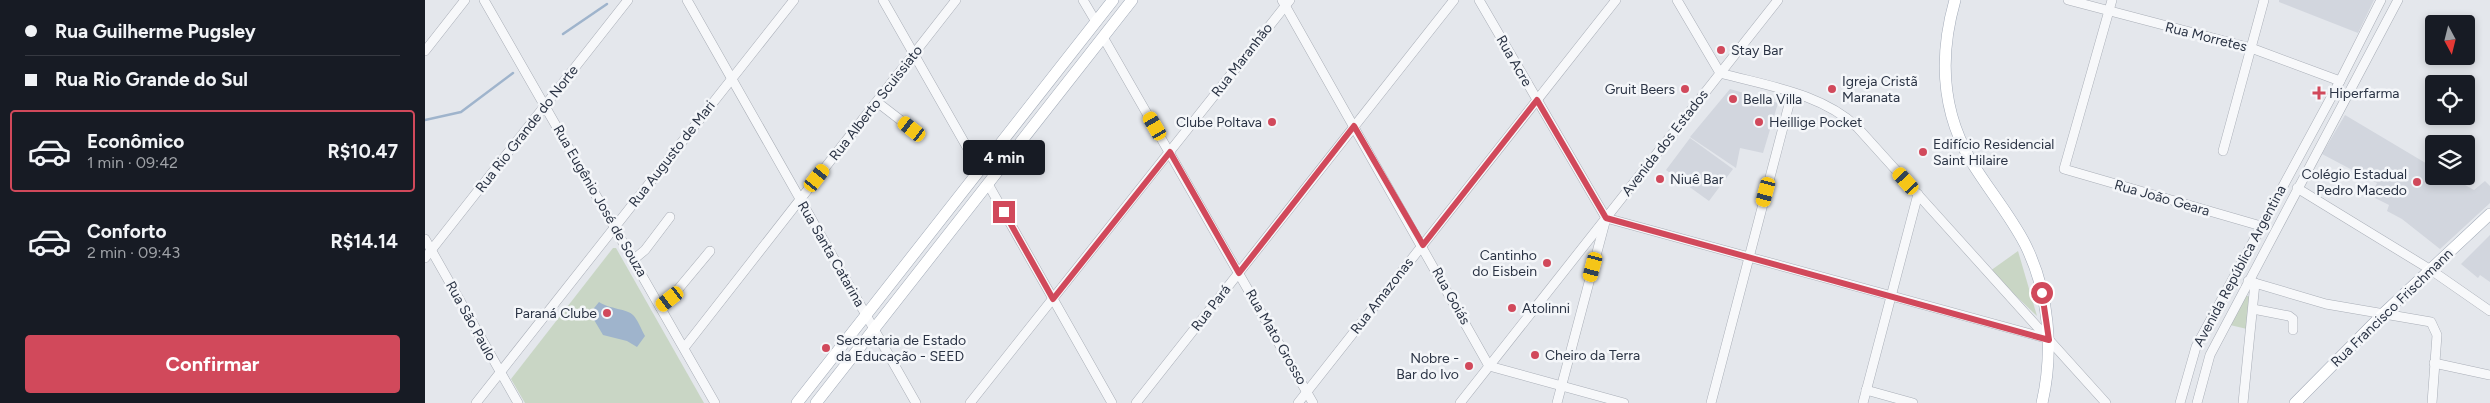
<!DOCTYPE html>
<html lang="pt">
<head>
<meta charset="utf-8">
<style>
  body { margin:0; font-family:Figtree,sans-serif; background:#20242c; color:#f1f3f6; height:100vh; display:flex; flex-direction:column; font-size:19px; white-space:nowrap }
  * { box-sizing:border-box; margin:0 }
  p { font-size:16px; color:#9ea1a6 }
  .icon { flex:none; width:28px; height:28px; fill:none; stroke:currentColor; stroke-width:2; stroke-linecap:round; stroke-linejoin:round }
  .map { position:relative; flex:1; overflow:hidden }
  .sheet { display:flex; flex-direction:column; background:#171b24; width:425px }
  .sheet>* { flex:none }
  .hud { display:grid; align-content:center; height:110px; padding:0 25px; background:#171b24 }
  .needle { width:32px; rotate:173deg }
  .fabs { position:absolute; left:2000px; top:15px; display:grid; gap:10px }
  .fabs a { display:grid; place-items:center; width:50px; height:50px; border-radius:5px; background:#171b24; box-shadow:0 2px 8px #0003; font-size:25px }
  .end { position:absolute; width:22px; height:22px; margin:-11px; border:6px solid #d1495b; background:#fff; box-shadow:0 0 0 2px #fff }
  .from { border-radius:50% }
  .bubble { position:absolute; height:35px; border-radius:5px; background:#171b24; box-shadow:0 2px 8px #0003; font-size:16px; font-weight:700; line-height:35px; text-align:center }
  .car { position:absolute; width:15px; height:30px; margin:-15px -8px; border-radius:6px; box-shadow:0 0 4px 1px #0007; background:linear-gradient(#f5c518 24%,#345 0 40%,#f5c518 0 76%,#345 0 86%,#f5c518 0) }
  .hud b { display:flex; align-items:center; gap:18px; height:48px; font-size:19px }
  .hud b+b { border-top:1px solid #363941 }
  .hud i { width:12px; height:12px; background:#f1f3f6 }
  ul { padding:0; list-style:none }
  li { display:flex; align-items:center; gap:15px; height:82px; margin:0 10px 8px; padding:0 15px; border:2px solid transparent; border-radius:5px }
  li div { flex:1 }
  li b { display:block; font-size:19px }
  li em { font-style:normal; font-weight:700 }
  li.active { border-color:#d1495b }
  li>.icon { width:45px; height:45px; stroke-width:1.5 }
  .action { display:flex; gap:10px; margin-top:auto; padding:10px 25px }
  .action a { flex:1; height:58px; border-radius:5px; background:#d1495b; color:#fff; font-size:20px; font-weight:700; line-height:58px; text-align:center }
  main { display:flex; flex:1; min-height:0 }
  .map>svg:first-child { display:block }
</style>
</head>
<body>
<main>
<section class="sheet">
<div class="hud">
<b><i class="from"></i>Rua Guilherme Pugsley</b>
<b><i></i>Rua Rio Grande do Sul</b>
</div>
<ul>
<li class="active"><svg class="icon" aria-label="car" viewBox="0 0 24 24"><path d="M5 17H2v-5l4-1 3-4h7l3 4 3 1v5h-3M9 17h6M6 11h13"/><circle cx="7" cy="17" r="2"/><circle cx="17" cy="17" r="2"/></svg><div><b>Econômico</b><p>1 min · 09:42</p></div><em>R$10.47</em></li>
<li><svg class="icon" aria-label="car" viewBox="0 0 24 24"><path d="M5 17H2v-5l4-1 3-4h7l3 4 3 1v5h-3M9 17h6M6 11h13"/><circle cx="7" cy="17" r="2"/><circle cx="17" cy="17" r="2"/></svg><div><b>Conforto</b><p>2 min · 09:43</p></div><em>R$14.14</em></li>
</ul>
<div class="action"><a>Confirmar</a></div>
</section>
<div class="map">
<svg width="2065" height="403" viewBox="0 0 2065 403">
  <rect width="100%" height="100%" fill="#e4e7ec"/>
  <g fill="#d2d6de">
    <path d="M1854,0H1949L1933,33L1854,2Z"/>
    <path d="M1305,89L1353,103L1338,153L1315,148L1311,168L1265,137Z"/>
    <path d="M1920,115L2009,168V176H2024L2049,190L2060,181L2065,186V203L2015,249L1977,219L1962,211L1964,205L1946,196L1952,183L1897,154Z"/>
    <path d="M1265,138L1308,169L1284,201L1241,170Z"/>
    <path d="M2065,235V282L2055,275L2053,278L2036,264Z"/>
  </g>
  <g fill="#c9d6c5">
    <path d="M188,248H191L279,403H100L86,379Z"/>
    <path d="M1593,251L1612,316L1565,271Z"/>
    <path d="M1819,295L1826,297L1822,329L1805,325Z"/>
  </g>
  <path fill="#9fb4cc" d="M174,302C184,309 203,309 208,315C213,320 216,329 220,336L212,347L202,341L178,335L165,313Z"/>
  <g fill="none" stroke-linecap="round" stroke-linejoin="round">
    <g stroke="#9fb4cc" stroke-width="2.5">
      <path d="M138,34L182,4"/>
      <path d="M0,120L36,112L88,73"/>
    </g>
    <defs>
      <g id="minor">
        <path d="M59,0L290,403"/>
        <path d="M262,0L491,403"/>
        <path d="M458,0L555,170"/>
        <path d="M658,0L671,22"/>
        <path d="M857,0L1064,366L1199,403"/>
        <path d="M1054,0L1181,218L1624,339"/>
        <path d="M1252,0L1295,73C1342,86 1396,93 1432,127L1681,403"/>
        <path d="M1643,0L1826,48L1915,81"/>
        <path d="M1687,0L1639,169L1836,226"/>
        <path d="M678,37L888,403"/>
        <path d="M0,51L40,0"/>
        <path d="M452,102L487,129"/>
        <path d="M1798,151L1839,0"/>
        <path d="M563,184L687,403"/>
        <path d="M1872,188L2006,270L2065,311"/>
        <path d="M0,239L93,403"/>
        <path d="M0,258L203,0"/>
        <path d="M208,260L220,250L245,217"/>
        <path d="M1823,281L1901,304L2006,322L2012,335L2007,403"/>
        <path d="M235,307L245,299L285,251"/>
        <path d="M1828,309L1864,316L1868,319V330"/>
        <path d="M259,348L531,0"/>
        <path d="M2009,363L2065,375"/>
        <path d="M1441,390L1488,403"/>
        <path d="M51,403L369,0"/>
        <path d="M545,403L865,0"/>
        <path d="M711,403L1029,0"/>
        <path d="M873,403L1191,0"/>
        <path d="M1035,403L1353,0"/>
        <path d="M1132,403L1180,222"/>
        <path d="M1286,403L1367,93"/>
        <path d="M1438,403L1493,194"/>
        <path d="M1755,403L1771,347L1915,81L1956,0"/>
        <path d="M1772,403L1785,355L1973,0"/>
        <path d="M1818,403L1830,283"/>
      </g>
      <g id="major">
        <path d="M1530,0C1514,56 1516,110 1546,161C1563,189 1585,215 1600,244C1624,292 1629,351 1617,403"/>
        <path d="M372,403L688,0"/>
        <path d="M391,403L707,0"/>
        <path d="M1870,403L1959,313L2065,214"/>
      </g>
    </defs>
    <use href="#minor" stroke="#a9aeb7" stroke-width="10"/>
    <use href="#major" stroke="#a3abb8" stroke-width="12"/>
    <use href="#minor" stroke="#f7f8fa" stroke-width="9"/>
    <use href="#major" stroke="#fff" stroke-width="11"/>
  </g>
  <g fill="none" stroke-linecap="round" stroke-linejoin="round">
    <path stroke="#d1495b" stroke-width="6" d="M579,212L628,299L745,152L814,273L929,126L998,245L1112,100L1181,218L1624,340L1617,293"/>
  </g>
  <g fill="#d1495b" stroke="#f4f6f9" stroke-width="2">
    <circle cx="1296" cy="50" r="5"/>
    <circle cx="1260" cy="89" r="5"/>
    <circle cx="1407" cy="89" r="5"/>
    <path d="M1891.5 85.5h5v5h5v5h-5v5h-5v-5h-5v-5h5z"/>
    <circle cx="1308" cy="99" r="5"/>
    <circle cx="847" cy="122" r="5"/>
    <circle cx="1334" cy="122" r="5"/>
    <circle cx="1498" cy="152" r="5"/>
    <circle cx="1235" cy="179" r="5"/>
    <circle cx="1992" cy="182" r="5"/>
    <circle cx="1122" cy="263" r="5"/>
    <circle cx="1087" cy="308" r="5"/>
    <circle cx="182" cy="313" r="5"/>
    <circle cx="401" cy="348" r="5"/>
    <circle cx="1110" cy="355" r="5"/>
    <circle cx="1044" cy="366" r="5"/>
  </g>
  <g text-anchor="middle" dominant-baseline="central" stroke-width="5" stroke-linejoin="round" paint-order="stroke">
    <g font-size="14" fill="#2b3445" stroke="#f4f6f9">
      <text transform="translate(1781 37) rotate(14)">Rua Morretes</text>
      <text transform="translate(817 60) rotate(-52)">Rua Maranhão</text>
      <text transform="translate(1089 61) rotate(60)">Rua Acre</text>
      <text transform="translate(451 103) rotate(-52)">Rua Alberto Scuissiato</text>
      <text transform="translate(102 129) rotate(-52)">Rua Rio Grande do Norte</text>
      <text transform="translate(1240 143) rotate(-52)">Avenida dos Estados</text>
      <text transform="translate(247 154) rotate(-52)">Rua Augusto de Mari</text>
      <text transform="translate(1737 198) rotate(16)">Rua João Geara</text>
      <text transform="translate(175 201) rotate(60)">Rua Eugênio José de Souza</text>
      <text transform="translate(406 254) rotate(60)">Rua Santa Catarina</text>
      <text transform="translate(1815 266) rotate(-62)">Avenida República Argentina</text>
      <text transform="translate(957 296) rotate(-52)">Rua Amazonas</text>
      <text transform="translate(1026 296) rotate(61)">Rua Goiás</text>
      <text transform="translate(786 308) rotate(-52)">Rua Pará</text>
      <text transform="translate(1967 308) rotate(-44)">Rua Francisco Frischmann</text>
      <text transform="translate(46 321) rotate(61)">Rua São Paulo</text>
      <text transform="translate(851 337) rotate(60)">Rua Mato Grosso</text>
    </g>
    <g font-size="14" fill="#2b3445" stroke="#f4f6f9" text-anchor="start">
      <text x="1306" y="50">Stay Bar</text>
      <text x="1417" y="81">Igreja Cristã<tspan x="1417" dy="16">Maranata</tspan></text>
      <text x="1250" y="89" text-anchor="end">Gruit Beers</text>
      <text x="1904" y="93">Hiperfarma</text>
      <text x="1318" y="99">Bella Villa</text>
      <text x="837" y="122" text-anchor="end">Clube Poltava</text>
      <text x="1344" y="122">Heillige Pocket</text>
      <text x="1508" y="144">Edifício Residencial<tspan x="1508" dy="16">Saint Hilaire</tspan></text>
      <text x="1982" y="174" text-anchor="end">Colégio Estadual<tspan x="1982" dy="16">Pedro Macedo</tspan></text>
      <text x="1245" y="179">Niuê Bar</text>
      <text x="1112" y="255" text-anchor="end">Cantinho<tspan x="1112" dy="16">do Eisbein</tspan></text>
      <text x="1097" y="308">Atolinni</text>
      <text x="172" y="313" text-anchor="end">Paraná Clube</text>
      <text x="411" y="340">Secretaria de Estado<tspan x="411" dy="16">da Educação - SEED</tspan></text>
      <text x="1120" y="355">Cheiro da Terra</text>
      <text x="1034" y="358" text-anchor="end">Nobre -<tspan x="1034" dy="16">Bar do Ivo</tspan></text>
    </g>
  </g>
</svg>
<div class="fabs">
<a><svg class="needle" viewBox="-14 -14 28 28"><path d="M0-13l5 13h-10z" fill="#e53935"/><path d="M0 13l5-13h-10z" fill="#9ea1a6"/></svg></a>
<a><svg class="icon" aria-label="locate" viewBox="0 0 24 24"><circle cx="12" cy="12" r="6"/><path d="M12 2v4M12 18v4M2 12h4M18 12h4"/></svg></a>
<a><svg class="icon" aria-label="layers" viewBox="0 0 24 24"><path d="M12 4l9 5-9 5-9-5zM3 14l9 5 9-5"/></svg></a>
</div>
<i class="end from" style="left:1617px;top:293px"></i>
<i class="end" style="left:579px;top:212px"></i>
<div class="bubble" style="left:538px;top:140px;width:82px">4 min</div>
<i class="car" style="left:730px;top:126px;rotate:330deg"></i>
<i class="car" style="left:487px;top:129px;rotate:308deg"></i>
<i class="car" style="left:392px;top:178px;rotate:38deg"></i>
<i class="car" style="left:1481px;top:181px;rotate:318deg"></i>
<i class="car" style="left:1341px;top:192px;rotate:195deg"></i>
<i class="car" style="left:1168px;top:267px;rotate:195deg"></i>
<i class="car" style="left:245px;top:299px;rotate:232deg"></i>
</div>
</main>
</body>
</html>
